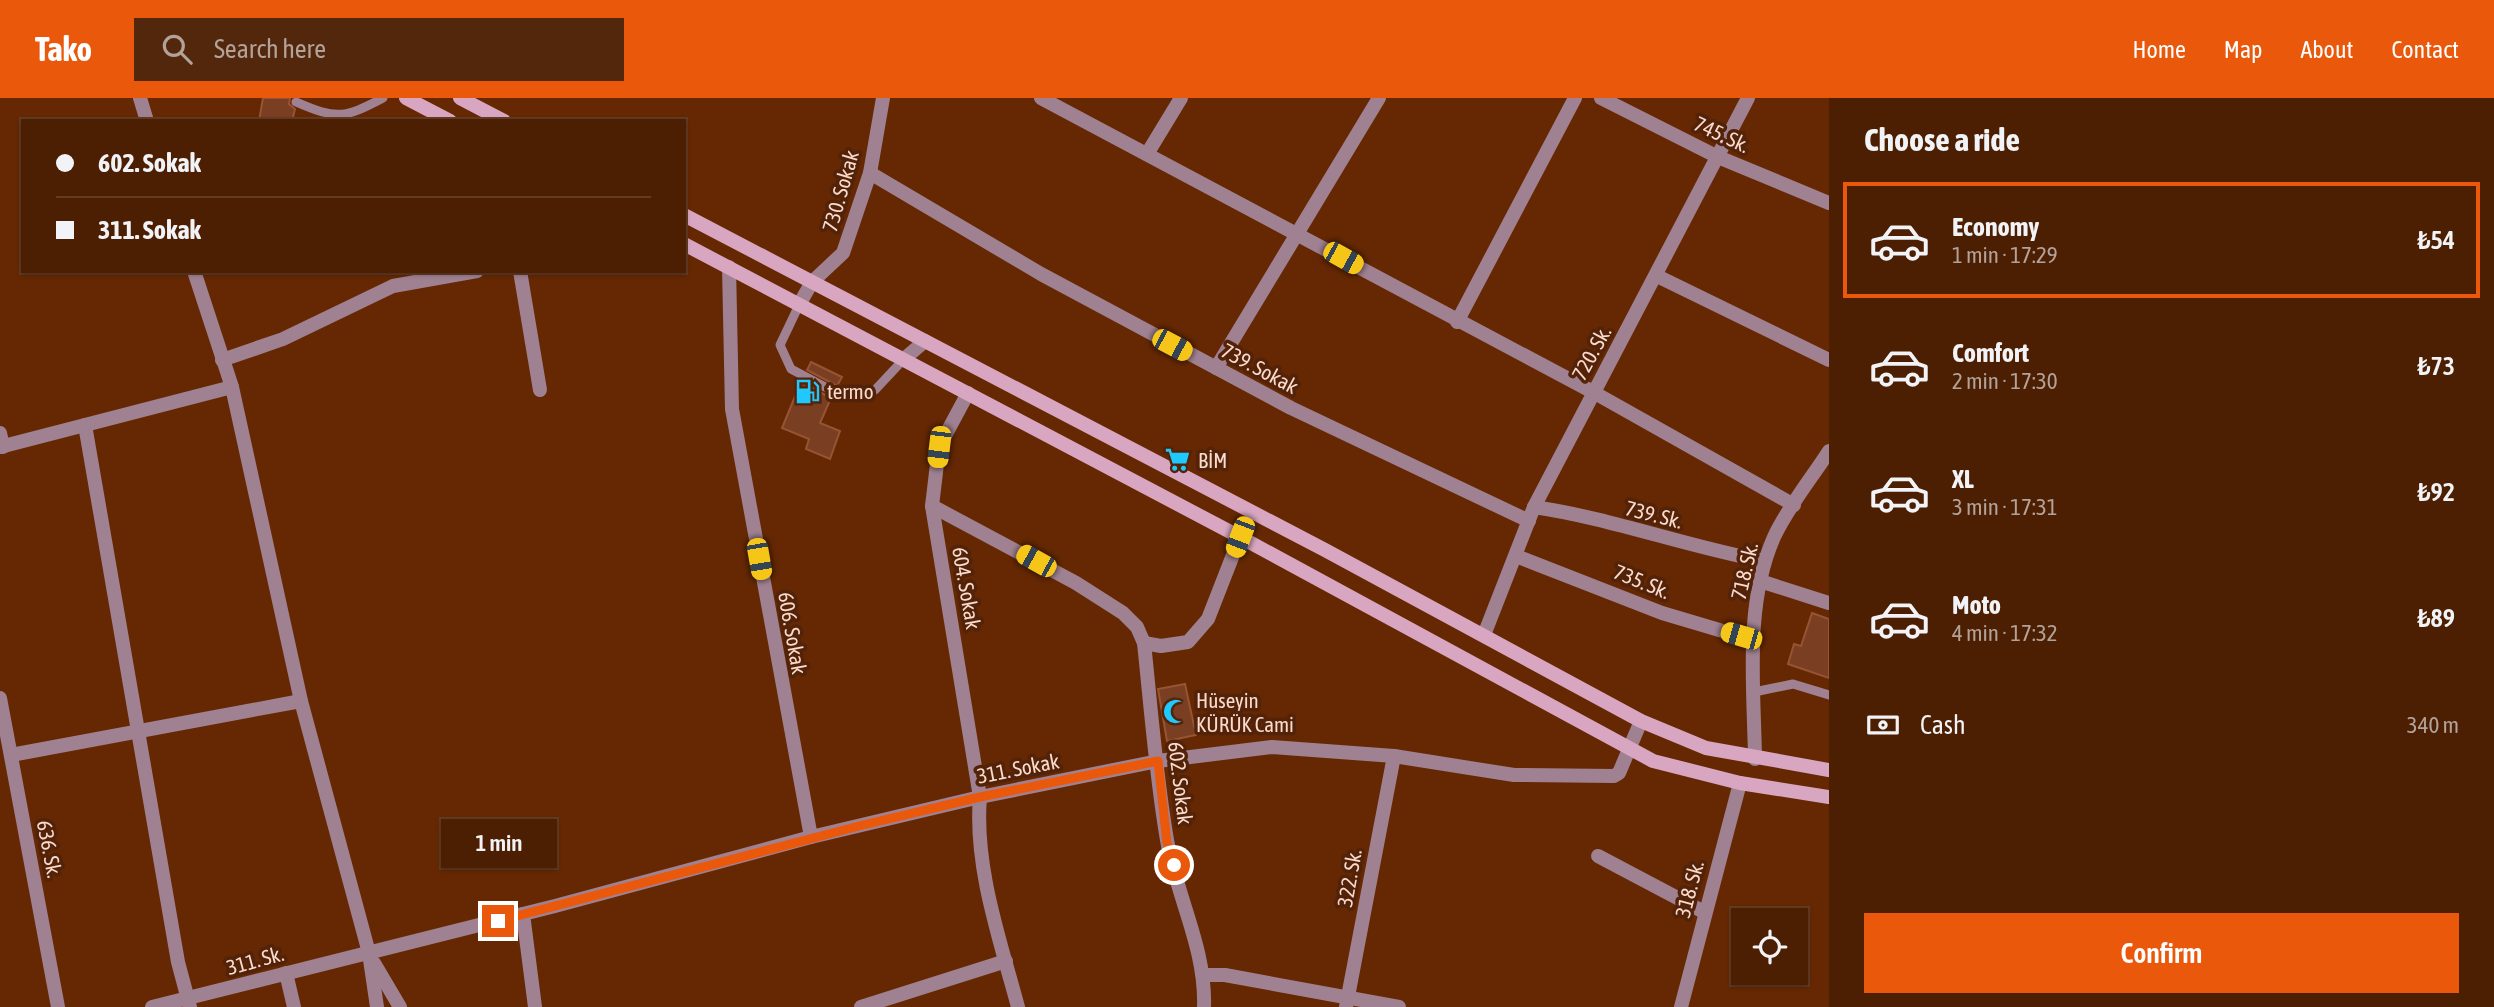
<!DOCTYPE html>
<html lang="en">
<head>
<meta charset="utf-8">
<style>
  body { margin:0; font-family:"Asap Condensed",sans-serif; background:#53270c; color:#f1f3f6; height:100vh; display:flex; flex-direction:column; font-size:26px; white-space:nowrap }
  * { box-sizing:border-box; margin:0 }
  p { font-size:23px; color:#b2a299 }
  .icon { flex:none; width:38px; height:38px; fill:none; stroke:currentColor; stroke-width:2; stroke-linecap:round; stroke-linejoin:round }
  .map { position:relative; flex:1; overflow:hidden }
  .details { display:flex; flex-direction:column; background:#4c1e02; width:665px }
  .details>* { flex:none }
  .banner { position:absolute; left:21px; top:21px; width:665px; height:154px; border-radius:0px; box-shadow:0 2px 5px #0004,0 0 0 2px #633c24; display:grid; align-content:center; height:154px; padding:0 35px; background:#4c1e02 }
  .tools { position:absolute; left:1731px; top:810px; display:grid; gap:14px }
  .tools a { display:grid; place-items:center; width:77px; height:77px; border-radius:0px; background:#4c1e02; box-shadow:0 2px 5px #0004,0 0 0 2px #633c24; font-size:35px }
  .end { position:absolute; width:32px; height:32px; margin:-16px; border:9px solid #ea580c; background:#fff; box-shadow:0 0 0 4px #fff }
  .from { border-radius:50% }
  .bubble { position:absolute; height:49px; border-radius:0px; background:#4c1e02; box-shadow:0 2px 5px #0004,0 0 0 2px #633c24; font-size:23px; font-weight:600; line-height:49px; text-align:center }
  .car { position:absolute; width:21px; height:42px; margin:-21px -10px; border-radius:9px; box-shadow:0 0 5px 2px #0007; background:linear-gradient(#f5c518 24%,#345 0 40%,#f5c518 0 76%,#345 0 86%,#f5c518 0) }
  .banner b { display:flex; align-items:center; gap:24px; height:66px; font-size:26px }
  .banner b+b { border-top:2px solid #633c24 }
  .banner i { width:18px; height:18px; background:#f1f3f6 }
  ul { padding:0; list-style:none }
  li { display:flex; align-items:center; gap:21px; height:116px; margin:0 14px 10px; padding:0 21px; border:4px solid transparent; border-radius:0px }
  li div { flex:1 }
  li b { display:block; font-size:26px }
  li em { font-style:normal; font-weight:600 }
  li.selected { border-color:#ea580c }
  li>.icon { width:63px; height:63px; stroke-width:1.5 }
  h2 { padding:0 35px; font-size:32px; line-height:84px }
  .pay { display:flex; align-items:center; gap:18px; height:77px; padding:0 35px; font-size:26px }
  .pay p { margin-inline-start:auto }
  .action { display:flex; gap:14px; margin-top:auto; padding:14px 35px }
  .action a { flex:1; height:80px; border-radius:0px; background:#ea580c; color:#fff; font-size:28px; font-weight:600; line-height:80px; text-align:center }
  header { display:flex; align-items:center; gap:42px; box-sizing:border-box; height:98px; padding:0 35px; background:#ea580c; color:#fff }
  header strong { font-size:33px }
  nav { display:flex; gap:38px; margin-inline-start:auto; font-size:24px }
  .search { width:490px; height:63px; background:#53270c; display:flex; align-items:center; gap:18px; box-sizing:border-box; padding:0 24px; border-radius:0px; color:#b2a299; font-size:26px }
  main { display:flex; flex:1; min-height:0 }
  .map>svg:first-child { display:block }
</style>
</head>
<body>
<header>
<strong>Tako</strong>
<div class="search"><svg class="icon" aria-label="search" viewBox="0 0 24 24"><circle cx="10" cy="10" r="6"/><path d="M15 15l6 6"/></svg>Search here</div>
<nav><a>Home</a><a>Map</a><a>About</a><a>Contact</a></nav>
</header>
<main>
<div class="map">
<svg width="1829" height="909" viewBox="0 0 1829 909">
  <rect width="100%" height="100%" fill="#652803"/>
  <g fill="#7a3f22" stroke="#965433" stroke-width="2">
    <path d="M263,0H290L289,6L295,11L292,23H259Z"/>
    <path d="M811,264L842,279L837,288L807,272Z"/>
    <path d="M801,284L831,300L820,325L840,333L830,361L806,351L809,341L782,330Z"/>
    <path d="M1812,515L1829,521V580L1788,566L1794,546L1801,548Z"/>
    <path d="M1185,586L1196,637L1167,643L1158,591Z"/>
  </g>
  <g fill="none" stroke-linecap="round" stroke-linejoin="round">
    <g stroke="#a08191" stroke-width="9">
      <path d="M296,4C337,22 345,20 383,0"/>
      <path d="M800,205L780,247L791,271L844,299L875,292L904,261"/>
      <path d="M1754,594L1793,586L1829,597"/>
    </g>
    <g stroke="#a08191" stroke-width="14">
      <path d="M1601,0L1718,59L1829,105"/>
      <path d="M1147,56L1181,0"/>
      <path d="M870,75L1041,176L1291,310L1529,423"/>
      <path d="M729,169L732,311L811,739"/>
      <path d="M520,173L540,292"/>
      <path d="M1657,178L1829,262"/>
      <path d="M800,205L812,184L843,155L870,75L883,0"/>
      <path d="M1457,224L1575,0"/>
      <path d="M904,261L925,243"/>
      <path d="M222,262L283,241L393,188L477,173"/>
      <path d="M1216,270L1379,0"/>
      <path d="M968,295L939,349L932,408L980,699C974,768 1000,842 1018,909"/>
      <path d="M85,327L178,864L190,909"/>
      <path d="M0,335L3,349"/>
      <path d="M0,349L232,289"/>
      <path d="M932,408L1076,485L1123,515L1137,529L1144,545C1151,611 1156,678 1167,742C1177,800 1206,850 1204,909"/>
      <path d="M1534,409C1610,420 1688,449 1764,463"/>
      <path d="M1516,458L1662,515L1753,542"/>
      <path d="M1760,483L1829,505"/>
      <path d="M1484,537L1534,409L1748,0"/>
      <path d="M1144,545L1161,548L1188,544L1208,521L1240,439"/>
      <path d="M0,600L58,909"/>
      <path d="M11,657L301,603"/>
      <path d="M1598,758L1704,814"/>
      <path d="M523,816L535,909"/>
      <path d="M286,875L294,909"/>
      <path d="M1204,877H1225L1399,909"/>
      <path d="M152,909L555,808L811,739L980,699L1158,663L1272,649L1394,658L1514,677L1614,678L1619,675L1641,623"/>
      <path d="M861,909L1006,863"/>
      <path d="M1346,909L1394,658"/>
      <path d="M1681,909L1740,685"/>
    </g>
    <g stroke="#a08191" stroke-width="14">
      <path d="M140,0L147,23"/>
      <path d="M1041,0L1593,294L1794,407"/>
      <path d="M194,173L232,289L301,603L369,855L377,909"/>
      <path d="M1755,661C1754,588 1744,507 1774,439C1788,409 1811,381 1829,353"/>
      <path d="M374,865L400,909"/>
    </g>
    <g stroke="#d8a6c0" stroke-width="14">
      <path d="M406,0L450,23"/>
      <path d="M460,0L504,23"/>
      <path d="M684,117L1325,452L1641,623L1706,650L1829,672"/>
      <path d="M684,146L1240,439L1653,663L1740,685L1829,699"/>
    </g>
  </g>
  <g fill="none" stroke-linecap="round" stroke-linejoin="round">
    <path stroke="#ea580c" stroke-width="9" d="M498,823L859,728L980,699L1158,663L1167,745L1174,767"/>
  </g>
  <defs>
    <symbol id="fuel-bare" viewBox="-9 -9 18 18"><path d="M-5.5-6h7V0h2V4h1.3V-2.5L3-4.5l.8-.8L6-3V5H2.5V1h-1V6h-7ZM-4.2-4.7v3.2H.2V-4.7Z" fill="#20c9fd" stroke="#532309" stroke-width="2.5" paint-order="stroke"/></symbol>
    <symbol id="supermarket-bare" viewBox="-9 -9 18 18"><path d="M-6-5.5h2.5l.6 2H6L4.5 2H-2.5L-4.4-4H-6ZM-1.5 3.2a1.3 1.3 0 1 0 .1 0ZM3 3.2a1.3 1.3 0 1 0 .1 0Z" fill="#20c9fd" stroke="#532309" stroke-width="2.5" paint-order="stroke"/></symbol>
    <symbol id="mosque-bare" viewBox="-9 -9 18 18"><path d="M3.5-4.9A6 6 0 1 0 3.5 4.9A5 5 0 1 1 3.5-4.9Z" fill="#20c9fd" stroke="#532309" stroke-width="2.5" paint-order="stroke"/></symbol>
  </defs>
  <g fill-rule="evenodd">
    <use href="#fuel-bare" x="790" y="276" width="35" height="35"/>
    <use href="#supermarket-bare" x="1160" y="344" width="35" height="35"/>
    <use href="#mosque-bare" x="1158" y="596" width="35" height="35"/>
  </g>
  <g text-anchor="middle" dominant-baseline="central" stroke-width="7" stroke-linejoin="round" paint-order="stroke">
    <g font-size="21" fill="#fadbcd" stroke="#532309">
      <text transform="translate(1722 36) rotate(25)">745. Sk.</text>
      <text transform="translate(840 93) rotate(-74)">730. Sokak</text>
      <text transform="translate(1591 255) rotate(-61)">720. Sk.</text>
      <text transform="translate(1260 270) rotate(28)">739. Sokak</text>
      <text transform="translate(1654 416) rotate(14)">739. Sk.</text>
      <text transform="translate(1744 473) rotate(-77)">718. Sk.</text>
      <text transform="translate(1642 483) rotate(22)">735. Sk.</text>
      <text transform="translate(967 490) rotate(80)">604. Sokak</text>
      <text transform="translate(793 535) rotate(80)">606. Sokak</text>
      <text transform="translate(1018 670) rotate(-11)">311. Sokak</text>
      <text transform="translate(1181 685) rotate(83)">602. Sokak</text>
      <text transform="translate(50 751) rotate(79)">636. Sk.</text>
      <text transform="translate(1349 780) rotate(-80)">322. Sk.</text>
      <text transform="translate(1689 791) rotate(-75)">318. Sk.</text>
      <text transform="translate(255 862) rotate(-15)">311. Sk.</text>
    </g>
    <g font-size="21" fill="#fadbcd" stroke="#532309" text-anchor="start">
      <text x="827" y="293">termo</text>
      <text x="1198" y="362">BİM</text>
      <text x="1196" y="602">Hüseyin<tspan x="1196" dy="24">KÜRÜK Cami</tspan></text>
    </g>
  </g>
</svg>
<div class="tools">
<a><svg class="icon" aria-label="locate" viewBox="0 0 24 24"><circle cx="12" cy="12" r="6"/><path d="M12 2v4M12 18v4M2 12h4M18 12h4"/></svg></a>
</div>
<i class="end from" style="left:1174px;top:767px"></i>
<i class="end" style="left:498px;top:823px"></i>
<div class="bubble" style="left:441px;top:721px;width:116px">1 min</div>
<i class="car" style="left:1343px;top:160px;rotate:119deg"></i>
<i class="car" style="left:1172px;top:247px;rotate:118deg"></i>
<i class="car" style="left:939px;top:349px;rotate:187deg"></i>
<i class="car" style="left:1240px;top:439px;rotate:201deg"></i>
<i class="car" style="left:759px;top:461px;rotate:170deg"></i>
<i class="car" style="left:1036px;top:463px;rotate:299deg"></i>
<i class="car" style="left:1741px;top:538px;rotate:286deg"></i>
<div class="banner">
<b><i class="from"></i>602. Sokak</b>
<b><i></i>311. Sokak</b>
</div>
</div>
<section class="details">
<h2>Choose a ride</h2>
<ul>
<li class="selected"><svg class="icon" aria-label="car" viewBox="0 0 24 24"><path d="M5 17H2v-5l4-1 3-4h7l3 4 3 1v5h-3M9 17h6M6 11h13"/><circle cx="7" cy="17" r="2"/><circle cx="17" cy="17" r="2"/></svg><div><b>Economy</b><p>1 min · 17:29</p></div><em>₺54</em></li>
<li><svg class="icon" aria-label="car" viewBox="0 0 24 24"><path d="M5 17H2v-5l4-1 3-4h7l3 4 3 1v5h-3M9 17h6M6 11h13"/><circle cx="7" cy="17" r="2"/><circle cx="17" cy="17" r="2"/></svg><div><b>Comfort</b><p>2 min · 17:30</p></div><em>₺73</em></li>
<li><svg class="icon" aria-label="car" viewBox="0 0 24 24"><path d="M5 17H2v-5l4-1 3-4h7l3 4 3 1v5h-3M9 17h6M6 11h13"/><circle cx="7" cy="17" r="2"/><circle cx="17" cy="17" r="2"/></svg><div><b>XL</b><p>3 min · 17:31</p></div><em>₺92</em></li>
<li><svg class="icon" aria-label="car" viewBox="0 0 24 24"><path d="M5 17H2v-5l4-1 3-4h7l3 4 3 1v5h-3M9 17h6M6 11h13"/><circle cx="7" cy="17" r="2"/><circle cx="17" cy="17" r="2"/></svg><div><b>Moto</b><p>4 min · 17:32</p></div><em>₺89</em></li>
</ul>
<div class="pay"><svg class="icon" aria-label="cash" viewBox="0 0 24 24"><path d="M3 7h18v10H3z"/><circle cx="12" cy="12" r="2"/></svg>Cash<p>340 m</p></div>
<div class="action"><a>Confirm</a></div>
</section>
</main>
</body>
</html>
